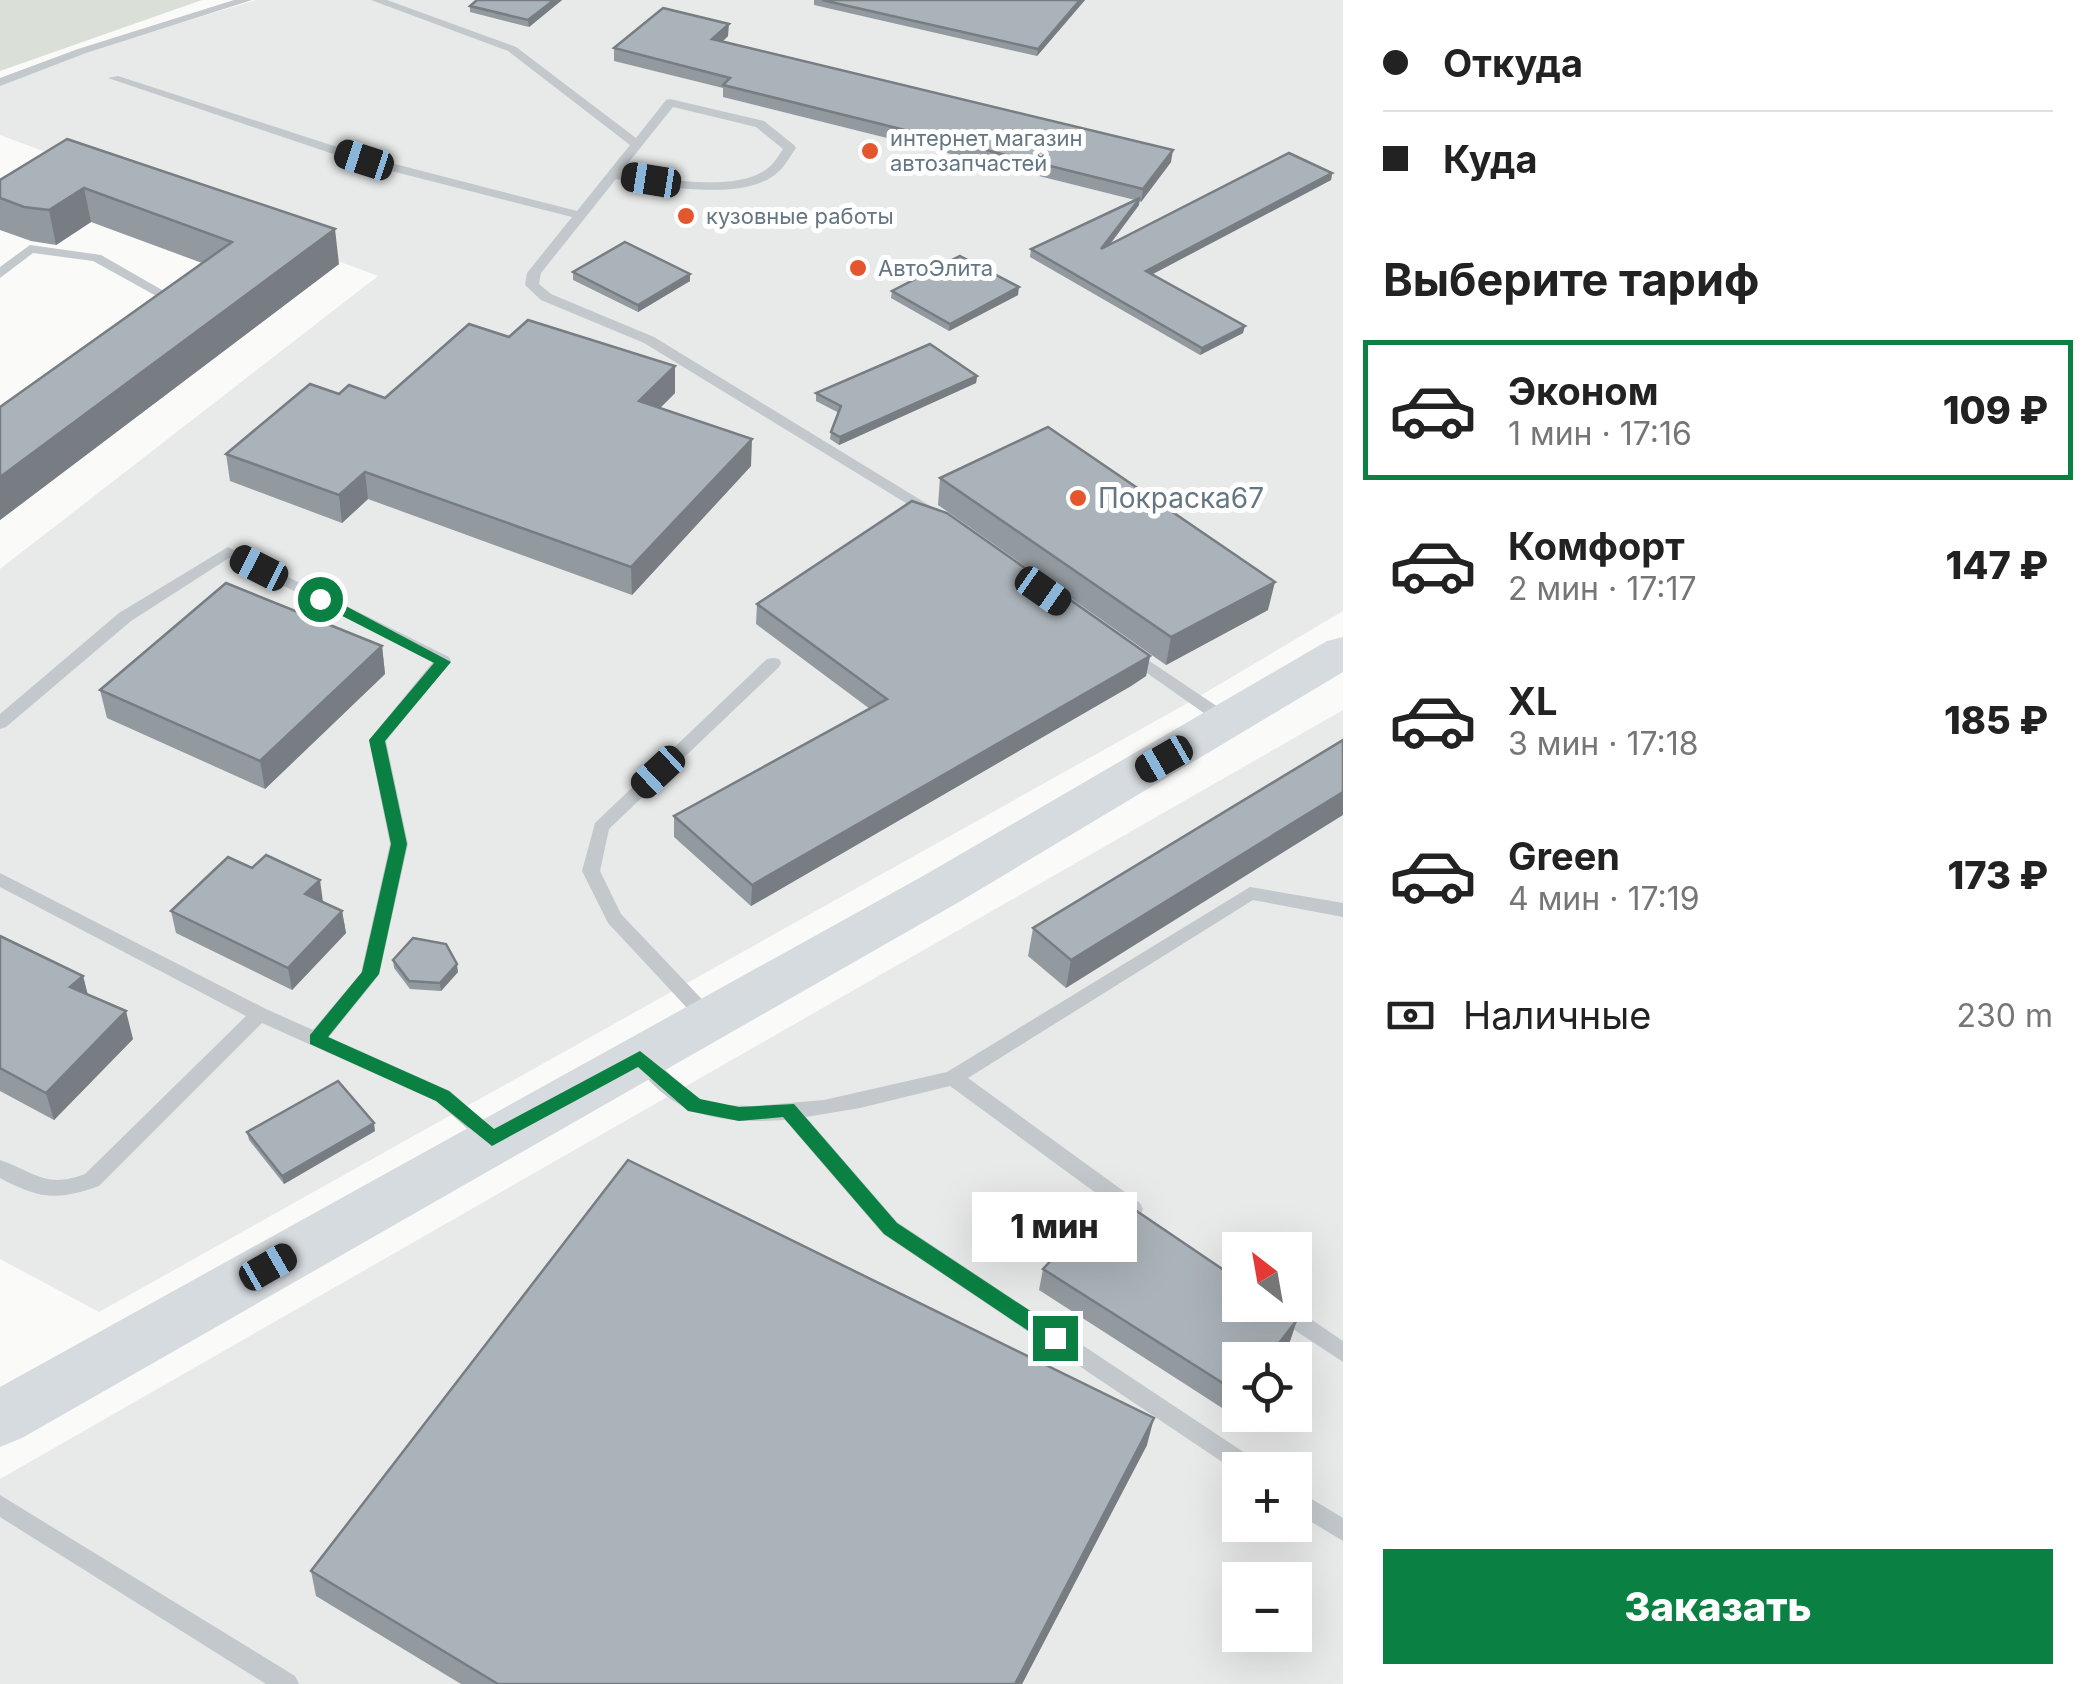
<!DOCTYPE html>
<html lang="ru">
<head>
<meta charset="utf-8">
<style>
  body { margin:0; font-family:Inter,sans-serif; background:#f2f2f2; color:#222; height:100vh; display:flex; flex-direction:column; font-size:38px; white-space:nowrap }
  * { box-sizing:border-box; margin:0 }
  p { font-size:32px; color:#767676 }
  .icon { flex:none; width:55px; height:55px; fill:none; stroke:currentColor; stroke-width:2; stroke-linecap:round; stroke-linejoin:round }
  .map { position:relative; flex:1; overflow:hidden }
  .drawer { display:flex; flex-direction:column; background:#fff; width:750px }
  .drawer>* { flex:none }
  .top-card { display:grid; align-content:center; height:220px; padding:0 40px; background:#fff }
  .needle { width:65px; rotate:329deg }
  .buttons { position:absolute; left:1222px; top:1232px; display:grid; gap:20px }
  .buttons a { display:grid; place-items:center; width:90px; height:90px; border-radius:0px; background:#fff; box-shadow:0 10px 40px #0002; font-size:50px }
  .end { position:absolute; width:45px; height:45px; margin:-22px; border:12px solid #0b8043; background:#fff; box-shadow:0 0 0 5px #fff }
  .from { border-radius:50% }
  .bubble { position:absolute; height:70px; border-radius:0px; background:#fff; box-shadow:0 10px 40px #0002; font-size:32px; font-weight:800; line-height:70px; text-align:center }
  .car { position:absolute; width:30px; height:60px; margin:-30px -15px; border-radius:12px; box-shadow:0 0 8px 2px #0007; background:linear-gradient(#222 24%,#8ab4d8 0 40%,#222 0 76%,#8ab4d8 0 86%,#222 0) }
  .top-card b { display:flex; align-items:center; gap:35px; height:95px; font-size:38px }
  .top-card b+b { border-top:2px solid #e0e0e0 }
  .top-card i { width:25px; height:25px; background:#222 }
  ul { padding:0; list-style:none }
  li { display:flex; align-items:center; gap:30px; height:140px; margin:0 20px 15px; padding:0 20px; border:5px solid transparent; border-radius:0px }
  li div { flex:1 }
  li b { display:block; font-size:38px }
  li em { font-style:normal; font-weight:800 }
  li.on { border-color:#0b8043 }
  li>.icon { width:90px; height:90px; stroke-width:1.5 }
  h2 { padding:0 40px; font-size:45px; line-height:120px }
  .pay { display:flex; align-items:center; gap:25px; height:110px; padding:0 40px; font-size:38px }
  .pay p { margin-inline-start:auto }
  .cta { display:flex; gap:20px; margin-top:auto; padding:20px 40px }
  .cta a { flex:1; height:115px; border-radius:0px; background:#0b8043; color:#fff; font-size:40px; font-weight:800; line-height:115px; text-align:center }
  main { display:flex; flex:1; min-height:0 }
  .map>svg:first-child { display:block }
</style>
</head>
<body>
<main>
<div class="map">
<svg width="1343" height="1684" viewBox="0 0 1343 1684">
  <rect width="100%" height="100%" fill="#fafaf8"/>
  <g fill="#e8e9e9" fill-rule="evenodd">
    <path d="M256,0H1343V611L1193,700L99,1312L0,1259V569L378,276L0,135V84L76,55Z"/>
    <path d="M1343,710V1684H0V1479ZM1240,1250H1295V1305H1240ZM1240,1360H1295V1415H1240ZM1240,1470H1295V1525H1240ZM1240,1580H1295V1635H1240Z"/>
  </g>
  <path fill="#dadfd7" d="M0,0H202L0,71Z"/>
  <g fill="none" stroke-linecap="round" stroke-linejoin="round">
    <g fill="#c3c8cc" fill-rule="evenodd">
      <path d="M234,0H252L86,53L0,86V78L78,49Z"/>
      <path d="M371,0H387L516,47L636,138L666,100L670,99L764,121L794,145L796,148C790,156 785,167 777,173C743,203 657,185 616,179L541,273L539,284L551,294L654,337L942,513L945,516L942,519H932L644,343L541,300L525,285L527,273L572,217L360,163L108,78L118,76L368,157L577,211L630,145L508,51ZM673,107L756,127L783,149C777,158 772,167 762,172C728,192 659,178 621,172Z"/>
      <path d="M30,245L101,255L176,298L165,307H155L153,304L160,298L93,261L33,253L0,278V267Z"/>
      <path d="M228,547L449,657L451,661L386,741L408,844L379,975L329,1037L450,1091L502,1138L499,1144L492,1146L485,1144L436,1101L262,1023L99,1186C57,1201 39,1199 0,1178V1160C35,1172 45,1189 85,1174L246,1016L0,887V873L266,1009L313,1030L361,973L390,844L369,740L433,662L229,558L131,621L6,727L0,729V714L119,613Z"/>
      <path d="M1130,648L1233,717L1235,721L1233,725H1221L1124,657L1122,653L1124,649Z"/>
      <path d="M773,658L779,659L781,663L779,667L609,829L600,871L621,914L716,1014L718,1019L716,1024H702L608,923L582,871L595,823L767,659Z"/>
      <path d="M1250,887L1343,903V917L1253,900L968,1078L1140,1203L1143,1209L1140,1215L1133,1217L1126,1215L950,1086L860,1108L806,1117L897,1222L1260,1463L1263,1470H1240V1474L883,1234L785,1120C722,1124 672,1118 634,1061L637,1056H651L682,1086L701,1100L721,1105L752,1106L824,1100L947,1072Z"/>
      <path d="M1263,1305H1290L1343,1341V1362L1266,1311Z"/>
      <path d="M1295,1489L1343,1518V1541L1295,1512Z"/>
      <path d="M0,1495L295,1676L299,1684H266L0,1517Z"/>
    </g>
    <path fill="#d6dbdf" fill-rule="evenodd" d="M1343,637V672L959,902L22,1438L0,1447V1387L923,876L1327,641Z"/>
  </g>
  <g fill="#929a9f">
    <path d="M477,0H562L529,27L470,12V6Z"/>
    <path d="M814,0H1085L1037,56L814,5Z"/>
    <path d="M728,36L723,41L1171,162L1141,202L1139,201V205L1109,246L1332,173L1331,180L1153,274L1243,333L1200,355L1030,257L1031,249L1135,200L723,97V88L614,61V48Z"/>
    <path d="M67,139L339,264L0,520V407L202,263L91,222L56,245L31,241L0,230V180Z"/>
    <path d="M573,272L690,274V281L638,312L573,280Z"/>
    <path d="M892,291L1018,295L949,331L891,298Z"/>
    <path d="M977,376L976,383L839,445L830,439L831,432L839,413L816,401V393Z"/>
    <path d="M675,393L660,408L751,466L632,595L368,499L342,523L230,481L226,454L339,394L385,398Z"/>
    <path d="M940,478L1268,610L1166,665L938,505Z"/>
    <path d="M757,604L1150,656L1146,676L1131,686L751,906L674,837V816L870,709L756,624Z"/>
    <path d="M382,646L385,674L265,789L107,718L100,690Z"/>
    <path d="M1343,740L1066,988L1028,956L1033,928Z"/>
    <path d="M323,902L342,911L346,933L292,990L176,933L171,911Z"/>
    <path d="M0,936L83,976L88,995L133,1039L54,1120L0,1091Z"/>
    <path d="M393,960L458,972L441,991L410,989L394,968Z"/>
    <path d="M375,1131L284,1184L249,1140L247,1132Z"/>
    <path d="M1043,1269L1297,1320L1290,1341L1233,1415L1039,1290Z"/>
    <path d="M1147,1445L1022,1684H461L316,1596L311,1571Z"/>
  </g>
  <g fill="#777d82">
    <path d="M554,0H562L529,27L528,20Z"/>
    <path d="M1080,0H1085L1037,56L1038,49Z"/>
    <path d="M729,24L728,36L712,51V39Z"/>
    <path d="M1173,150L1171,162L1141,202L1143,189Z"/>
    <path d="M1332,173L1331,180L1145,278L1146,271Z"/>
    <path d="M84,188L91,222L56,245L49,210Z"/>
    <path d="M1140,198L1139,205L1100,257L1101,249Z"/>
    <path d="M335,229L339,264L0,520V477Z"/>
    <path d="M690,274V281L638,312V305Z"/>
    <path d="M1019,287L1018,295L949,331L950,324Z"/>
    <path d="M1245,326L1243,333L1200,355L1202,348Z"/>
    <path d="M675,366V393L640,428L639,401Z"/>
    <path d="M977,376L976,383L839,445L840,437Z"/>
    <path d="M752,439L751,466L632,595L631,567Z"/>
    <path d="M365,472L368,499L342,523L339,495Z"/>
    <path d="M1275,582L1268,610L1166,665L1171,637Z"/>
    <path d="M382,646L385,674L265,789L260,761Z"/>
    <path d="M1150,656L1146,676L1131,686L751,906L752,885Z"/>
    <path d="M1343,792V815L1066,988L1071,960Z"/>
    <path d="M320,880L323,902L305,894Z"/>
    <path d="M342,911L346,933L292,990L288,968Z"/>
    <path d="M457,964L458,972L441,991L440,983Z"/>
    <path d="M83,976L90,1004L70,987Z"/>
    <path d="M126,1011L133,1039L54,1120L46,1093Z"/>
    <path d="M374,1123L375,1131L284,1184L282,1176Z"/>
    <path d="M1297,1320L1290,1341L1275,1360H1266Z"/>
    <path d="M1240,1394V1406L1233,1415Z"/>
    <path d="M1154,1418L1147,1445L1022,1684H1015Z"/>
  </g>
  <g fill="#aab3b9" stroke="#777d82" stroke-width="2.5">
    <path d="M477,0H554L528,20L470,6Z"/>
    <path d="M822,0H1080L1038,49Z"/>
    <path d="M663,8L729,24L712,39L1173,150L1143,189L723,85L730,78L614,48Z"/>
    <path d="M67,139L335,229L0,477V407L232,242L84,188L49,210L24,207L0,198V180Z"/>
    <path d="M1289,153L1332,173L1146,271L1245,326L1202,348L1031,249L1140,198L1101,249Z"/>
    <path d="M625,242L690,274L638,305L573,272Z"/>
    <path d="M960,256L1019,287L950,324L892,291Z"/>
    <path d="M528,320L675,366L639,401L752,439L631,567L365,472L339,495L226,454L310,384L339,394L349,385L385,398L469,324L509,337Z"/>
    <path d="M930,344L977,376L840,437L831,432L841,406L816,393Z"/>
    <path d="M1048,427L1275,582L1171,637L940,478Z"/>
    <path d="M912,501L947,513L1150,656L752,885L674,816L887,699L757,604Z"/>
    <path d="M226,583L382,646L260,761L100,690Z"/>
    <path d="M1343,740V792L1071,960L1033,928Z"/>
    <path d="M266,855L320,880L305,894L342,911L288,968L171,911L228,857L252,868Z"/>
    <path d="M0,936L83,976L70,987L126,1011L46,1093L0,1068Z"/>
    <path d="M413,938L446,944L457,964L440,983L409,981L393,960Z"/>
    <path d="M338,1081L374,1123L282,1176L247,1132Z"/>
    <path d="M628,1160L1154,1418L1015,1684H498L311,1571Z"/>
    <path d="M1113,1195L1240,1281V1305H1275L1297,1320L1266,1360H1240V1394L1043,1269Z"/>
  </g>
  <path fill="#0b8043" d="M315,595H325L451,662L385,741L407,844L379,974L328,1037L449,1091L494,1129L640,1051L700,1099L739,1107L794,1104L897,1223L1062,1332V1344H1048L884,1234L783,1117L739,1121L688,1111L638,1067L492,1146L436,1101L310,1044V1035L362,972L391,844L369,740L434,663L315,602Z"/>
  <g fill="#e4572e" stroke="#fff" stroke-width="4">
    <circle cx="870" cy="151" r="10"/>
    <circle cx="686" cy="216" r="10"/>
    <circle cx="858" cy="268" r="10"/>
    <circle cx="1078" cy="498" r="10"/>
  </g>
  <g text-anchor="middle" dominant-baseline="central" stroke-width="10" stroke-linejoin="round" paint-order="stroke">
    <g font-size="22" fill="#657683" stroke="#fff" text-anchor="start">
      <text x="890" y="138">интернет магазин<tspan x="890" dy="25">автозапчастей</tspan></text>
      <text x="706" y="216">кузовные работы</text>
      <text x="878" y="268">АвтоЭлита</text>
    </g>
    <g font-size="28" fill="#657683" stroke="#fff" text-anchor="start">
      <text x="1098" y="498">Покраска67</text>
    </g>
  </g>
</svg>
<div class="buttons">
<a><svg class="needle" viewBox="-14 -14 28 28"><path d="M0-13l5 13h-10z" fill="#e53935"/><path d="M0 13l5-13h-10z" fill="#767676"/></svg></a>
<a><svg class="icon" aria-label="locate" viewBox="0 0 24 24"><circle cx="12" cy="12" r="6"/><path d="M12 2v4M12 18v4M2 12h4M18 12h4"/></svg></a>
<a>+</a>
<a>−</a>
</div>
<i class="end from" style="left:320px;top:599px"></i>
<i class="end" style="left:1055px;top:1338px"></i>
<div class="bubble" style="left:972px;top:1192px;width:165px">1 мин</div>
<i class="car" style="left:364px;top:160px;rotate:288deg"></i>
<i class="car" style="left:651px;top:180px;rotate:279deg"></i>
<i class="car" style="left:259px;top:568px;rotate:297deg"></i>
<i class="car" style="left:1043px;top:591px;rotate:125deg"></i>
<i class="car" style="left:1164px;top:759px;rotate:240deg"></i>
<i class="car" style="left:658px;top:772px;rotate:227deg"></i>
<i class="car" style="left:268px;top:1267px;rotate:60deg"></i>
</div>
<section class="drawer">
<div class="top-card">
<b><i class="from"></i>Откуда</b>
<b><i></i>Куда</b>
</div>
<h2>Выберите тариф</h2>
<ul>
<li class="on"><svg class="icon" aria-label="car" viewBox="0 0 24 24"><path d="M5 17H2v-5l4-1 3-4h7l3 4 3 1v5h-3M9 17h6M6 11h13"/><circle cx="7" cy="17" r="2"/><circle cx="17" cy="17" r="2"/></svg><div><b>Эконом</b><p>1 мин · 17:16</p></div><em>109 ₽</em></li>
<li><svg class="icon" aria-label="car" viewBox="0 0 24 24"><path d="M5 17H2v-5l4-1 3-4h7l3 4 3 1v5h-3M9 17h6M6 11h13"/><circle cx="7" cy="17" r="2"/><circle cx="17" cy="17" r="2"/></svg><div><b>Комфорт</b><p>2 мин · 17:17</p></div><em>147 ₽</em></li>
<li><svg class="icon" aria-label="car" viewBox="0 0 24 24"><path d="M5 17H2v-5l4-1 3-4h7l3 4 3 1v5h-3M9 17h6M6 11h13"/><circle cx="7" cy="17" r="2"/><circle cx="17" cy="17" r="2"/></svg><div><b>XL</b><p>3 мин · 17:18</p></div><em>185 ₽</em></li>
<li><svg class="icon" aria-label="car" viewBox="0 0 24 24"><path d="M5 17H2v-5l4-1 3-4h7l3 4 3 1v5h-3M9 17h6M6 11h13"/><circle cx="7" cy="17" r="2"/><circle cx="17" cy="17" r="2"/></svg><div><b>Green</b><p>4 мин · 17:19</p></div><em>173 ₽</em></li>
</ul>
<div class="pay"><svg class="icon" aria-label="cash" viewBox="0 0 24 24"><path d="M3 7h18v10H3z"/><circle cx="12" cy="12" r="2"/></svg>Наличные<p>230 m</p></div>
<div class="cta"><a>Заказать</a></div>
</section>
</main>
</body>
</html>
